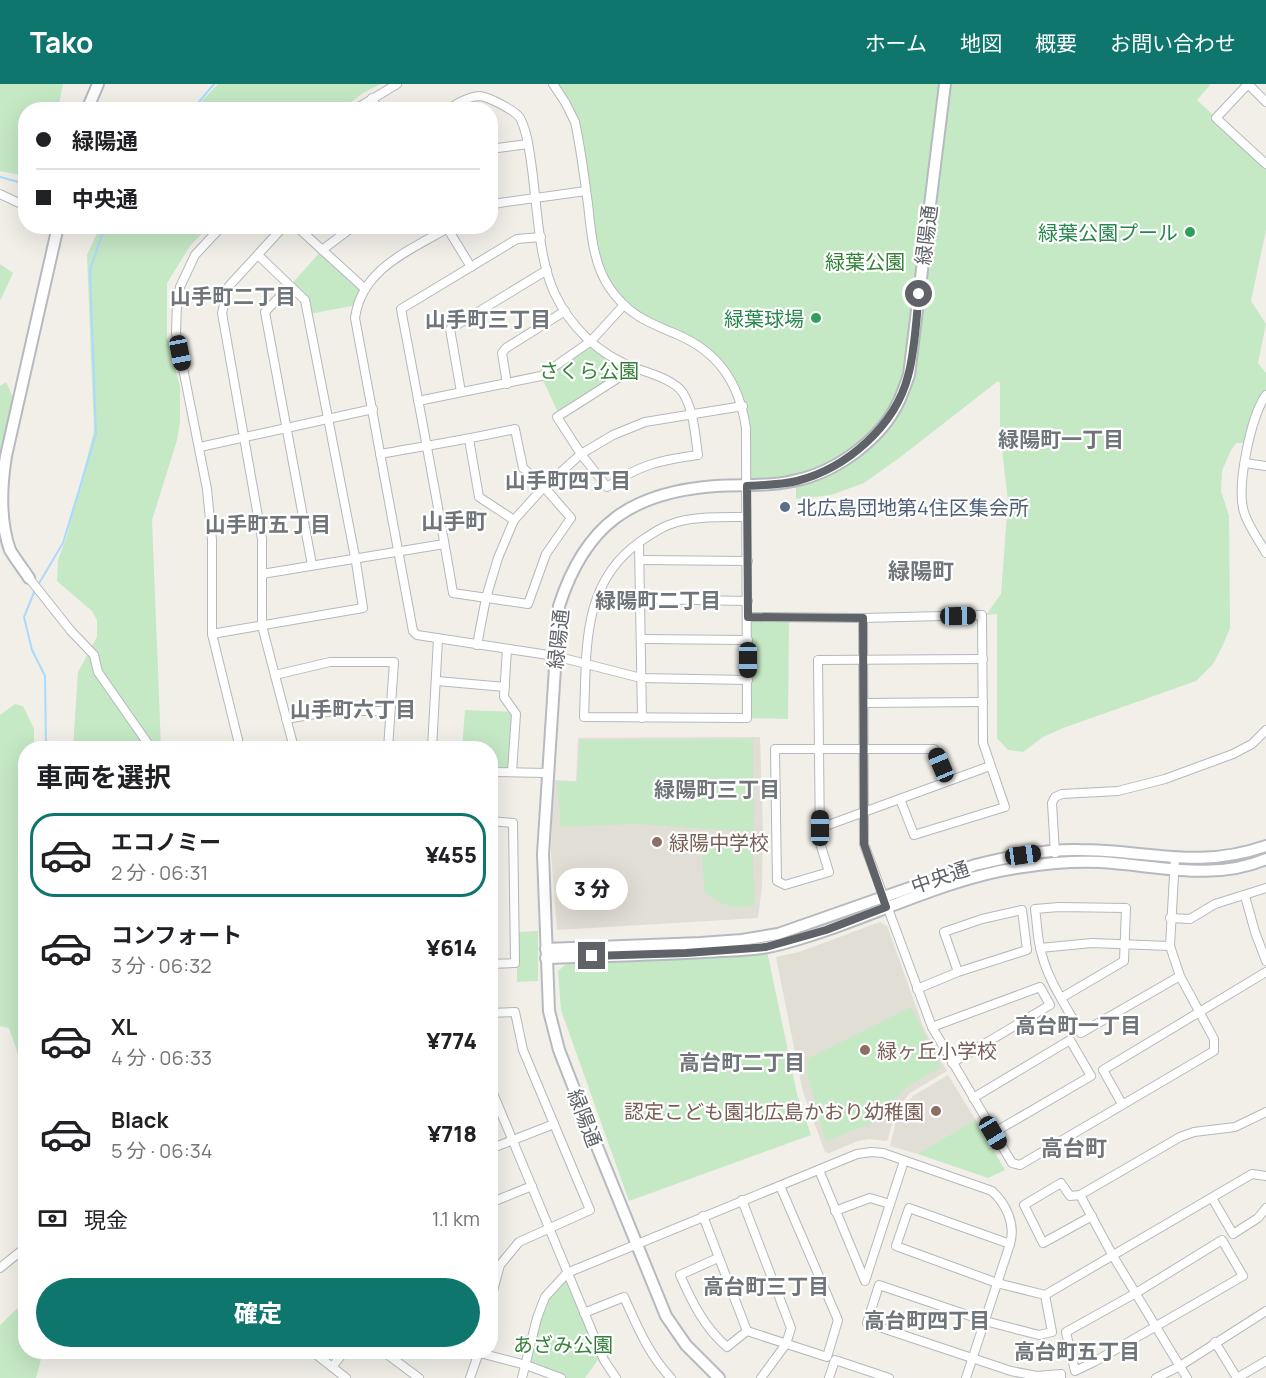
<!DOCTYPE html>
<html lang="ja">
<head>
<meta charset="utf-8">
<style>
  body { margin:0; font-family:Manrope,"Noto Sans JP",sans-serif; background:#f6f6f6; color:#202124; height:100vh; display:flex; flex-direction:column; font-size:22px; white-space:nowrap }
  * { box-sizing:border-box; margin:0 }
  p { font-size:20px; color:#757577 }
  .icon { flex:none; width:33px; height:33px; fill:none; stroke:currentColor; stroke-width:2; stroke-linecap:round; stroke-linejoin:round }
  .map { position:relative; flex:1; overflow:hidden }
  .sheet { position:absolute; left:18px; top:657px; width:480px; height:618px; display:flex; flex-direction:column; background:#fff; border-radius:24px; box-shadow:0 6px 24px #0002 }
  .sheet>* { flex:none }
  .hud { position:absolute; left:18px; top:18px; width:480px; height:132px; border-radius:24px; box-shadow:0 6px 24px #0002; display:grid; align-content:center; height:132px; padding:0 18px; background:#fff }
  .end { position:absolute; width:27px; height:27px; margin:-14px; border:8px solid #5f6368; background:#fff; box-shadow:0 0 0 3px #fff }
  .from { border-radius:50% }
  .bubble { position:absolute; height:42px; border-radius:21px; background:#fff; box-shadow:0 6px 24px #0002; font-size:20px; font-weight:800; line-height:42px; text-align:center }
  .car { position:absolute; width:18px; height:36px; margin:-18px -9px; border-radius:8px; box-shadow:0 0 4px 2px #0007; background:linear-gradient(#222 24%,#8ab4d8 0 40%,#222 0 76%,#8ab4d8 0 86%,#222 0) }
  .hud b { display:flex; align-items:center; gap:21px; height:57px; font-size:22px }
  .hud b+b { border-top:2px solid #e0e0e0 }
  .hud i { width:15px; height:15px; background:#202124 }
  ul { padding:0; list-style:none }
  li { display:flex; align-items:center; gap:18px; height:84px; margin:0 12px 9px; padding:0 6px; border:3px solid transparent; border-radius:24px }
  li div { flex:1 }
  li b { display:block; font-size:22px }
  li em { font-style:normal; font-weight:800 }
  li.active { border-color:#0f766e }
  li>.icon { width:54px; height:54px; stroke-width:1.5 }
  h2 { padding:0 18px; font-size:27px; line-height:72px }
  .pay { display:flex; align-items:center; gap:15px; height:66px; padding:0 18px; font-size:22px }
  .pay p { margin-inline-start:auto }
  .action { display:flex; gap:12px; margin-top:auto; padding:12px 18px }
  .action a { flex:1; height:69px; border-radius:36px; background:#0f766e; color:#fff; font-size:24px; font-weight:800; line-height:69px; text-align:center }
  header { display:flex; align-items:center; gap:36px; box-sizing:border-box; height:84px; padding:0 30px; background:#0f766e; color:#fff }
  header strong { font-size:28px }
  nav { display:flex; gap:33px; margin-inline-start:auto; font-size:21px }
  .map>svg:first-child { display:block }
</style>
</head>
<body>
<header>
<strong>Tako</strong>
<nav><a>ホーム</a><a>地図</a><a>概要</a><a>お問い合わせ</a></nav>
</header>
<div class="map">
<svg width="1266" height="1294" viewBox="0 0 1266 1294">
  <rect width="100%" height="100%" fill="#f1efe8"/>
  <g fill="#e1ded6">
    <path d="M760,653L763,747L762,802L758,834L557,846L551,769L553,696L576,697L578,654Z"/>
    <path d="M880,838L887,842L924,945L947,987L910,1009L897,1024L887,1057L869,1055L858,1057L829,1069L825,1068L803,1008L776,873L799,868Z"/>
    <path d="M948,991L975,1035L918,1070L890,1062L897,1033L904,1022L913,1012Z"/>
  </g>
  <g fill="#c5e8c5">
    <path d="M0,0H63L58,25L26,26L25,92L0,87Z"/>
    <path d="M218,0H381L363,9L342,25H194Z"/>
    <path d="M560,0H1209L1210,1L1197,16L1266,80V146L1251,217L1266,240L1258,279L1266,289V311L1249,359H1236L1230,368L1222,387L1221,407L1229,432L1230,544L1222,563L1213,580L1196,597L1063,644L1043,653L1023,668L1008,666L997,654V530L986,531L1001,510L1008,417L1000,348V299L998,297L903,371L864,399L831,411L796,415V398L747,402L743,322L718,277L623,222L597,179L578,52L559,2Z"/>
    <path d="M100,143H208L190,162L167,199V253L180,303V338L177,356L152,436L161,664H73L78,588L97,553V536L92,527L57,497L58,476L66,455L94,347L87,171Z"/>
    <path d="M322,166L364,204L352,222L309,230L305,216L290,202Z"/>
    <path d="M0,180L13,189L0,217Z"/>
    <path d="M591,257L631,286L557,333V326L541,292Z"/>
    <path d="M6,298C22,326 19,372 0,398V302Z"/>
    <path d="M748,533L789,534L788,635L747,634Z"/>
    <path d="M15,620L23,622L34,645V664H26L25,1010L18,970L9,944L0,942V631Z"/>
    <path d="M465,626L515,628L512,688L491,687L490,664H462Z"/>
    <path d="M753,655L754,748L635,740L561,743L557,697L577,698L580,656Z"/>
    <path d="M702,759L752,761L755,820C734,827 721,821 704,807Z"/>
    <path d="M538,847V897L517,898V848Z"/>
    <path d="M767,867L797,1010L811,1051L629,1117L561,926L558,887L567,879L684,875Z"/>
    <path d="M911,923L941,983L908,1002L894,1016L884,1032L877,1037L826,1057L807,989V975Z"/>
    <path d="M975,1035L1005,1086L988,1094L918,1070Z"/>
    <path d="M567,1189L602,1270L585,1294H561L526,1281L545,1213Z"/>
    <path d="M25,1217L26,1268H46L41,1275L36,1294H0V1241Z"/>
  </g>
  <g fill="none" stroke-linecap="round" stroke-linejoin="round">
    <g stroke="#aadaff" stroke-width="2">
      <path d="M192,26L214,0"/>
      <path d="M0,93L26,100"/>
      <path d="M38,501L63,459L96,350L90,186L105,142"/>
      <path d="M35,506L24,533L32,566L45,592L46,664"/>
    </g>
    <defs>
      <g id="street">
        <path d="M553,0L565,18L575,38C581,65 584,92 588,120C591,148 593,179 609,203C627,230 647,238 676,250C719,268 739,299 746,344L747,634L584,633C587,567 580,499 641,457C653,449 663,442 677,438C699,432 724,433 746,433"/>
        <path d="M1248,0L1216,34L1266,80"/>
        <path d="M1248,0L1266,18"/>
        <path d="M372,14L378,26"/>
        <path d="M354,26L397,0"/>
        <path d="M447,26C456,20 469,12 480,12C489,13 516,27 520,34C527,47 529,64 531,78C537,117 538,173 554,208C570,243 599,271 635,284C649,289 675,296 683,309C694,327 695,351 698,371C660,376 639,381 607,403L581,370L557,333L634,284"/>
        <path d="M490,65L528,60"/>
        <path d="M0,110L19,119L26,118"/>
        <path d="M490,122L499,119L586,107"/>
        <path d="M222,142L195,171L180,203L177,219L176,249L207,405L212,456V550L240,664"/>
        <path d="M284,142L229,202L222,229L262,455V542L294,664"/>
        <path d="M296,142L364,204"/>
        <path d="M446,142L471,183"/>
        <path d="M451,142C412,166 362,183 355,234L413,547L417,551L555,572L641,594L748,596"/>
        <path d="M322,166L354,142"/>
        <path d="M290,202L265,228L312,481"/>
        <path d="M507,300L502,269L506,264L565,227"/>
        <path d="M461,308L450,245L547,186"/>
        <path d="M1266,311C1251,331 1236,403 1244,428C1248,442 1259,456 1266,469"/>
        <path d="M418,317L541,292L591,257L623,222"/>
        <path d="M469,355L479,413L514,436"/>
        <path d="M200,363L373,325"/>
        <path d="M380,370C425,362 470,355 515,345L523,384L544,403L571,434L546,470L528,520L453,509C437,414 419,320 401,225L517,155L541,153"/>
        <path d="M1245,379L1266,382"/>
        <path d="M639,459L642,634"/>
        <path d="M640,476L748,477"/>
        <path d="M262,490L444,460"/>
        <path d="M29,494L71,547L94,571L98,588L151,664"/>
        <path d="M641,515L748,517"/>
        <path d="M748,533L863,534L982,531L983,659L1005,723L914,751L900,715"/>
        <path d="M863,534L864,760L932,943L1012,1079L1020,1081L1214,967V955L1180,892L1170,862L1175,774"/>
        <path d="M212,550L363,524L356,478L305,216L258,171"/>
        <path d="M641,555L748,556"/>
        <path d="M477,561L486,514L498,474L514,436L542,405L581,370L613,351L645,338L743,322"/>
        <path d="M507,565L504,613L516,630L512,688"/>
        <path d="M275,591L330,578H394L388,664"/>
        <path d="M437,597L505,603"/>
        <path d="M864,619L983,618"/>
        <path d="M286,635L333,627H390"/>
        <path d="M432,664L438,555"/>
        <path d="M490,688L547,689"/>
        <path d="M947,697L934,665C881,665 828,665 775,665L777,797L785,801L829,788L820,759L818,576L983,575"/>
        <path d="M490,737L513,739L515,879L490,880"/>
        <path d="M820,744L990,682"/>
        <path d="M1055,769L1052,719L1055,713L1062,710L1118,707L1165,695L1233,670L1252,660L1266,646"/>
        <path d="M1245,812L1255,848L1266,877"/>
        <path d="M1170,834L1190,835L1215,820L1266,804"/>
        <path d="M1040,864L1092,859L1170,862"/>
        <path d="M917,905L958,888L1027,866L1022,826L982,835L944,848L958,888"/>
        <path d="M1061,914L1124,877L1126,824L1059,823L1035,825C1037,837 1037,851 1040,863C1046,894 1066,922 1081,949L1180,892"/>
        <path d="M490,929L515,928L523,966L590,1126L519,1158L500,1181L490,1218"/>
        <path d="M932,943L1040,903L1050,921L952,979"/>
        <path d="M490,1002L604,1276L616,1294"/>
        <path d="M973,1014L1070,956L1091,992L993,1049"/>
        <path d="M1122,1020L1103,986L1266,888"/>
        <path d="M490,1065L554,1040"/>
        <path d="M819,1086L865,1197L904,1077"/>
        <path d="M1080,1111L1113,1172L1187,1294"/>
        <path d="M1212,1114L1233,1150L1258,1134L1266,1124"/>
        <path d="M742,1116L791,1244L786,1260L761,1294"/>
        <path d="M490,1119L532,1102"/>
        <path d="M835,1127L870,1114L890,1120"/>
        <path d="M703,1132L747,1247L827,1273L838,1236L780,1102"/>
        <path d="M1092,1132L1043,1159L1024,1121L1061,1099L1070,1112L1080,1111L1180,1053L1194,1048L1235,1043L1266,1028"/>
        <path d="M1222,1156L1243,1192L1094,1278L1075,1287L1066,1248L1136,1209Z"/>
        <path d="M1010,1160L909,1124L896,1162L997,1199L1045,1211L1252,1090L1266,1092"/>
        <path d="M718,1174L680,1191C692,1218 704,1243 727,1263L747,1247"/>
        <path d="M0,1184L26,1163"/>
        <path d="M1045,1211L1052,1248L1039,1251L985,1237L879,1201L867,1239L1011,1287L1037,1292L1061,1290V1294"/>
        <path d="M584,1229L624,1213C637,1242 649,1271 671,1294"/>
        <path d="M1215,1258L1237,1294"/>
        <path d="M313,1268L346,1294"/>
        <path d="M384,1268L419,1294"/>
        <path d="M476,1268L526,1281L561,1294"/>
        <path d="M332,1283L344,1268"/>
        <path d="M470,1294L479,1268"/>
        <path d="M522,1294L537,1234L545,1213L567,1189L857,1070L871,1068L883,1069L992,1107C1006,1120 1016,1140 1010,1160L966,1294"/>
        <path d="M829,1294L835,1276L889,1294"/>
        <path d="M1156,1294L1180,1282L1266,1227"/>
        <path d="M1237,1294L1266,1277"/>
      </g>
      <g id="secondary">
        <path d="M87,26L98,0"/>
        <path d="M29,494C23,485 16,476 10,466C0,438 1,403 6,372L58,142"/>
        <path d="M546,865L701,859L742,856L778,850L975,781C1009,773 1044,765 1079,766C1148,766 1197,786 1266,762"/>
        <path d="M546,874C599,872 652,871 705,868C727,866 751,867 773,862C858,842 936,795 1023,783C1048,779 1075,777 1100,778C1155,781 1213,798 1266,775"/>
        <path d="M719,1294L686,1261L666,1232L587,1038L559,966L549,927L543,770L559,522C585,441 631,408 716,402C742,400 768,403 793,397C835,389 881,356 899,317C903,308 906,299 909,291L945,0"/>
      </g>
    </defs>
    <use href="#street" stroke="#b5b8bc" stroke-width="10"/>
    <use href="#secondary" stroke="#b6babf" stroke-width="14"/>
    <use href="#street" stroke="#fff" stroke-width="8"/>
    <use href="#secondary" stroke="#fff" stroke-width="10"/>
  </g>
  <g fill="none" stroke-linecap="round" stroke-linejoin="round">
    <path stroke="#5f6368" stroke-width="8" d="M592,872L686,869L766,863L826,846L886,823L864,760L863,534L748,533L747,402C764,401 781,401 797,397C847,384 895,342 908,292C915,267 916,236 919,210"/>
  </g>
  <g fill="#2e9e5b" stroke="#fff" stroke-width="2">
    <circle cx="1190" cy="148" r="6"/>
    <circle cx="816" cy="234" r="6"/>
  </g>
  <circle fill="#5c6f8a" stroke="#fff" stroke-width="2" cx="785" cy="423" r="6"/>
  <g fill="#8d6e63" stroke="#fff" stroke-width="2">
    <circle cx="657" cy="758" r="6"/>
    <circle cx="865" cy="966" r="6"/>
    <circle cx="936" cy="1027" r="6"/>
  </g>
  <g text-anchor="middle" dominant-baseline="central" stroke-width="4.5" stroke-linejoin="round" paint-order="stroke">
    <g font-size="20" fill="#27864d" stroke="#fff" text-anchor="end">
      <text x="1178" y="148">緑葉公園プール</text>
      <text x="804" y="234">緑葉球場</text>
    </g>
    <g font-size="20" fill="#5f6368" stroke="#fff">
      <text transform="translate(926 151) rotate(-83)">緑陽通</text>
      <text transform="translate(558 555) rotate(-84)">緑陽通</text>
      <text transform="translate(940 793) rotate(-19)">中央通</text>
      <text transform="translate(585 1034) rotate(69)">緑陽通</text>
    </g>
    <g font-size="20" fill="#348238" stroke="#fff">
      <text x="865" y="177">緑葉公園</text>
      <text x="589" y="286">さくら公園</text>
      <text x="563" y="1260">あざみ公園</text>
    </g>
    <g font-size="20" fill="#4e5e75" stroke="#fff" text-anchor="start">
      <text x="797" y="423">北広島団地第4住区集会所</text>
    </g>
    <g font-size="20" fill="#785e54" stroke="#fff" text-anchor="start">
      <text x="669" y="758">緑陽中学校</text>
      <text x="877" y="966">緑ヶ丘小学校</text>
      <text x="924" y="1027" text-anchor="end">認定こども園北広島かおり幼稚園</text>
    </g>
    <g font-size="21" font-weight="bold" fill="#70757a" stroke="#fff">
      <text x="233" y="212">山手町二丁目</text>
      <text x="488" y="235">山手町三丁目</text>
      <text x="1061" y="355">緑陽町一丁目</text>
      <text x="568" y="396">山手町四丁目</text>
      <text x="268" y="440">山手町五丁目</text>
      <text x="658" y="516">緑陽町二丁目</text>
      <text x="353" y="625">山手町六丁目</text>
      <text x="717" y="705">緑陽町三丁目</text>
      <text x="1078" y="941">高台町一丁目</text>
      <text x="742" y="978">高台町二丁目</text>
      <text x="766" y="1202">高台町三丁目</text>
      <text x="927" y="1236">高台町四丁目</text>
      <text x="1077" y="1267">高台町五丁目</text>
    </g>
    <g font-size="22" font-weight="bold" fill="#70757a" stroke="#fff">
      <text x="454" y="437">山手町</text>
      <text x="921" y="487">緑陽町</text>
      <text x="1074" y="1064">高台町</text>
    </g>
  </g>
</svg>
<i class="end from" style="left:919px;top:210px"></i>
<i class="end" style="left:592px;top:872px"></i>
<div class="bubble" style="left:556px;top:784px;width:72px">3 分</div>
<i class="car" style="left:180px;top:269px;rotate:169deg"></i>
<i class="car" style="left:958px;top:532px;rotate:89deg"></i>
<i class="car" style="left:748px;top:576px;rotate:180deg"></i>
<i class="car" style="left:941px;top:681px;rotate:337deg"></i>
<i class="car" style="left:820px;top:744px;rotate:0deg"></i>
<i class="car" style="left:1023px;top:771px;rotate:82deg"></i>
<i class="car" style="left:993px;top:1049px;rotate:149deg"></i>
<div class="hud">
<b><i class="from"></i>緑陽通</b>
<b><i></i>中央通</b>
</div>
<section class="sheet">
<h2>車両を選択</h2>
<ul>
<li class="active"><svg class="icon" aria-label="car" viewBox="0 0 24 24"><path d="M5 17H2v-5l4-1 3-4h7l3 4 3 1v5h-3M9 17h6M6 11h13"/><circle cx="7" cy="17" r="2"/><circle cx="17" cy="17" r="2"/></svg><div><b>エコノミー</b><p>2 分 · 06:31</p></div><em>¥455</em></li>
<li><svg class="icon" aria-label="car" viewBox="0 0 24 24"><path d="M5 17H2v-5l4-1 3-4h7l3 4 3 1v5h-3M9 17h6M6 11h13"/><circle cx="7" cy="17" r="2"/><circle cx="17" cy="17" r="2"/></svg><div><b>コンフォート</b><p>3 分 · 06:32</p></div><em>¥614</em></li>
<li><svg class="icon" aria-label="car" viewBox="0 0 24 24"><path d="M5 17H2v-5l4-1 3-4h7l3 4 3 1v5h-3M9 17h6M6 11h13"/><circle cx="7" cy="17" r="2"/><circle cx="17" cy="17" r="2"/></svg><div><b>XL</b><p>4 分 · 06:33</p></div><em>¥774</em></li>
<li><svg class="icon" aria-label="car" viewBox="0 0 24 24"><path d="M5 17H2v-5l4-1 3-4h7l3 4 3 1v5h-3M9 17h6M6 11h13"/><circle cx="7" cy="17" r="2"/><circle cx="17" cy="17" r="2"/></svg><div><b>Black</b><p>5 分 · 06:34</p></div><em>¥718</em></li>
</ul>
<div class="pay"><svg class="icon" aria-label="cash" viewBox="0 0 24 24"><path d="M3 7h18v10H3z"/><circle cx="12" cy="12" r="2"/></svg>現金<p>1.1 km</p></div>
<div class="action"><a>確定</a></div>
</section>
</div>
</body>
</html>
